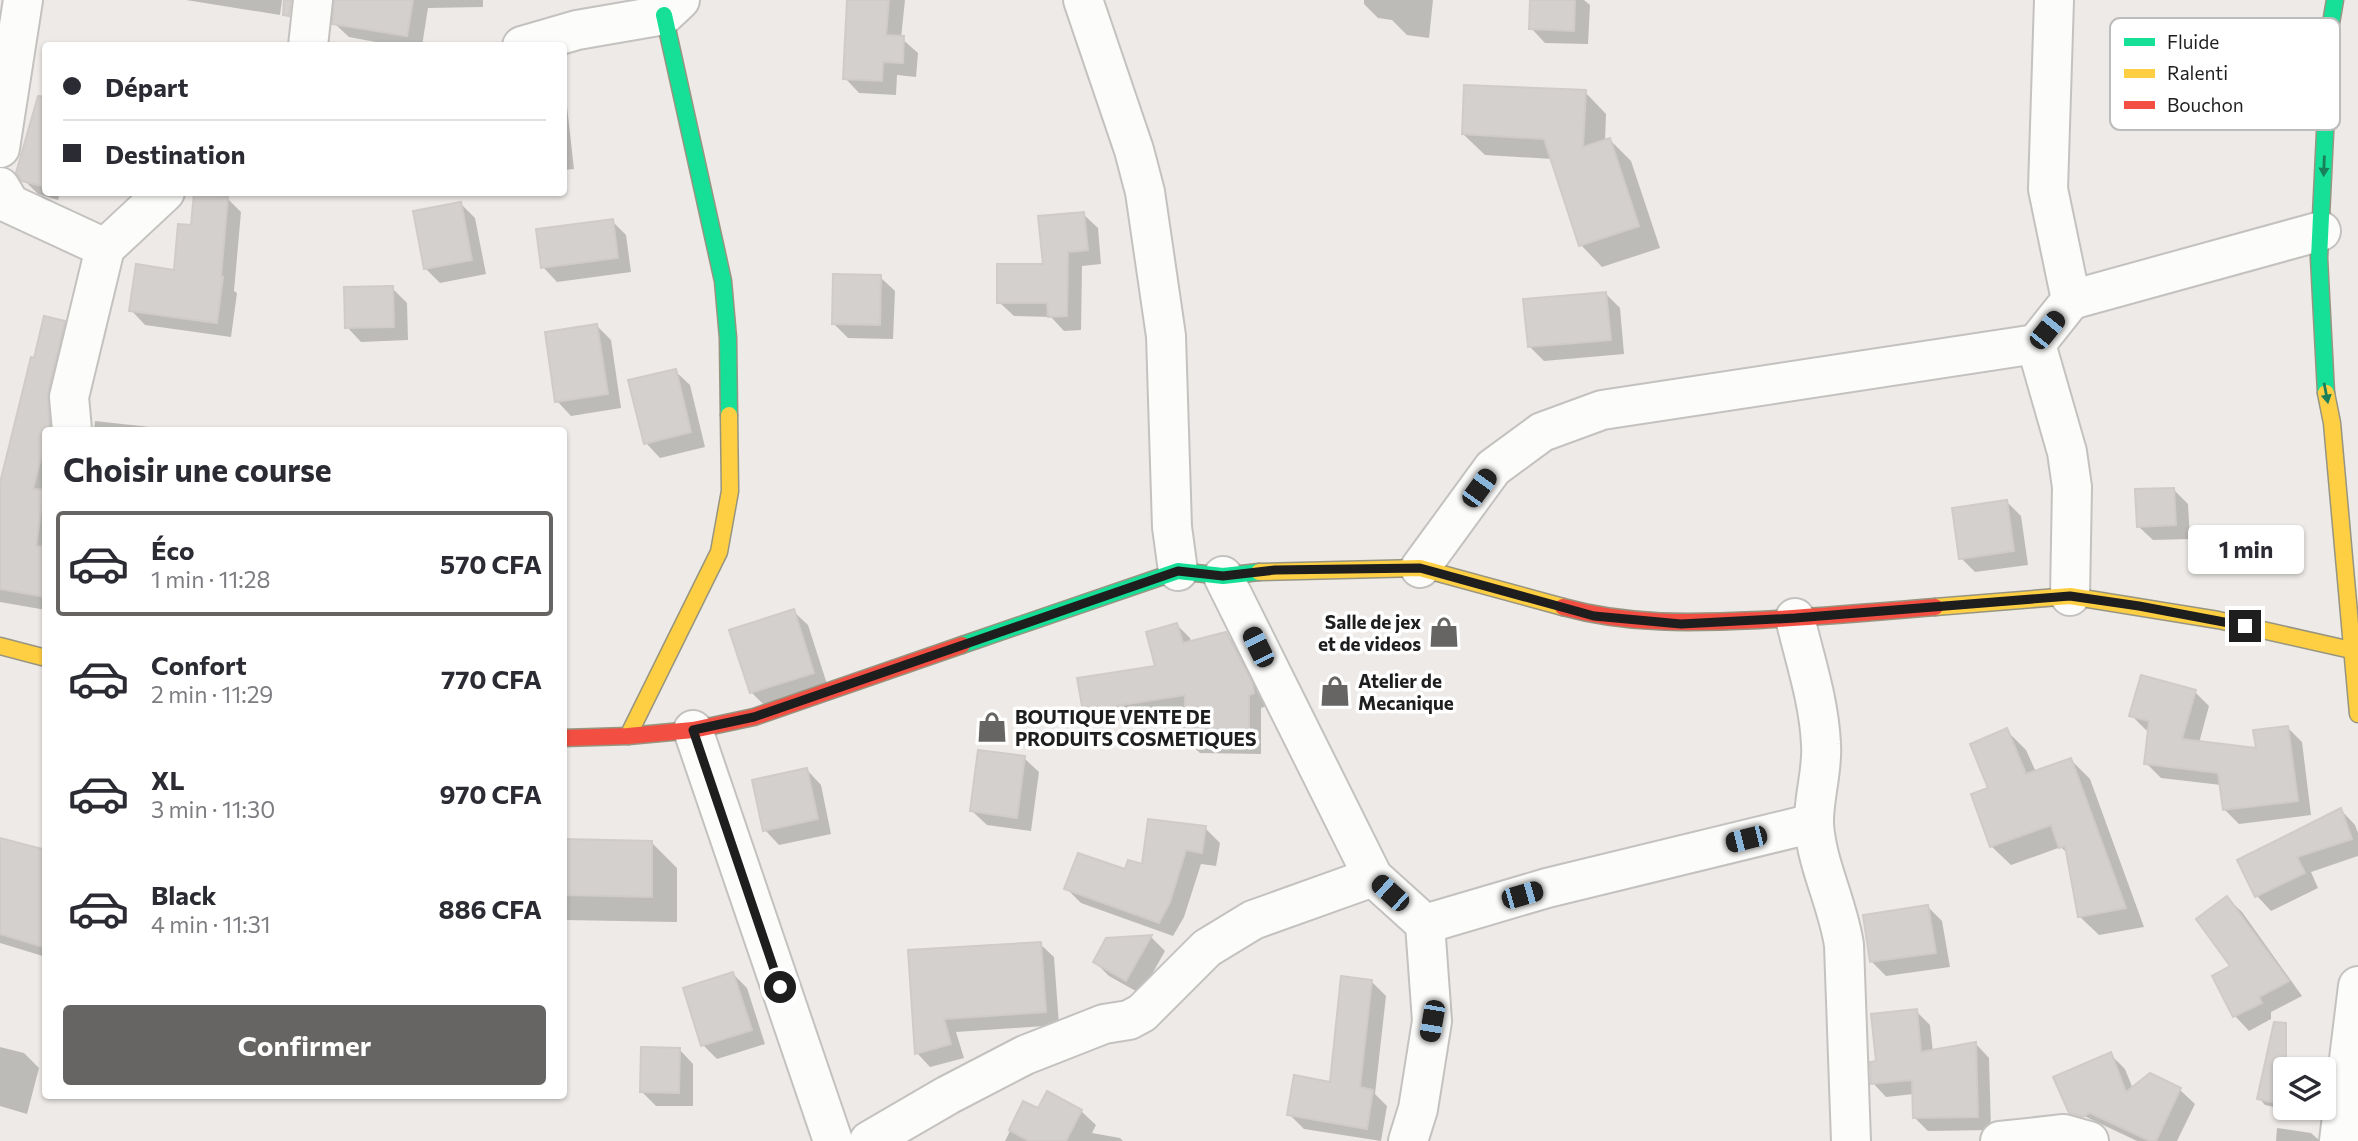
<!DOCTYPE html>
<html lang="fr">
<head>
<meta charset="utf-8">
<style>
  body { margin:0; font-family:Commissioner,sans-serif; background:#f2f2f3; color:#2b2b33; height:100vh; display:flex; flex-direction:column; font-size:26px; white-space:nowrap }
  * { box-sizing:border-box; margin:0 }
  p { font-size:23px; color:#7c7c81 }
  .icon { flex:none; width:38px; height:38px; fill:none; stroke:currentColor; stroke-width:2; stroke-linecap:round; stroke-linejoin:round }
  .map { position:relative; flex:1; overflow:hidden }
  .side { position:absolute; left:42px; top:427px; width:525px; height:672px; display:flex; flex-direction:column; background:#fff; border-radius:7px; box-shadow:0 2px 5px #0004 }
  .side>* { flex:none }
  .guide { position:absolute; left:42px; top:42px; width:525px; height:154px; border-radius:7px; box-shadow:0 2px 5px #0004; display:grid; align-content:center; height:154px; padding:0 21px; background:#fff }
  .controls { position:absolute; left:2273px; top:1057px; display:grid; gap:14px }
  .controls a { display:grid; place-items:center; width:63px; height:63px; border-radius:7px; background:#fff; box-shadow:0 2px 5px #0004; font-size:35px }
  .end { position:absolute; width:32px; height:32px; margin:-16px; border:9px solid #1e1e1e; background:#fff; box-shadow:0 0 0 4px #fff }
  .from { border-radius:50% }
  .bubble { position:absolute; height:49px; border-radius:7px; background:#fff; box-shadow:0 2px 5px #0004; font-size:23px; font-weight:700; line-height:49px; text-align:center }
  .car { position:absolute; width:21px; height:42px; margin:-21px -10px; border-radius:9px; box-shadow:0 0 5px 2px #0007; background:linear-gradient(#222 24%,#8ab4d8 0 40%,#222 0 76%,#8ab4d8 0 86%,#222 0) }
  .guide b { display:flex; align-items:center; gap:24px; height:66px; font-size:26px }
  .guide b+b { border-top:2px solid #e1e1e2 }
  .guide i { width:18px; height:18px; background:#2b2b33 }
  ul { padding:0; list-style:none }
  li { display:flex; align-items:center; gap:21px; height:105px; margin:0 14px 10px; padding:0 7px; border:4px solid transparent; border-radius:7px }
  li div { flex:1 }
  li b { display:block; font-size:26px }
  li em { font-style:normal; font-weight:700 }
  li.active { border-color:#666564 }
  li>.icon { width:63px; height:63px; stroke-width:1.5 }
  h2 { padding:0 21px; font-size:32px; line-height:84px }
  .action { display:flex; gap:14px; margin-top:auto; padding:14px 21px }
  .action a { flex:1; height:80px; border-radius:7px; background:#666564; color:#fff; font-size:28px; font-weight:700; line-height:80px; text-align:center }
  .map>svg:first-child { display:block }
</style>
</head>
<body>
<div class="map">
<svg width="2358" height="1141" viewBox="0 0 2358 1141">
  <rect width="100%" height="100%" fill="#edeae7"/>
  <g fill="#0003">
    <path d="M186,0H282L280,15Z"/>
    <path d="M336,0H483V7L428,8L422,46H397L349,37L334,23Z"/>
    <path d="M850,0H905L901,38L918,53L916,77L897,75L896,95L859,93L845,78Z"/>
    <path d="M1364,0H1433L1429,38L1407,35L1392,20L1378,18L1364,4Z"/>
    <path d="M1532,0H1584L1590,5L1588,44L1545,43L1531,28Z"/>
    <path d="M564,80L574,169L564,170Z"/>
    <path d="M1585,92L1606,114L1605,141L1610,140L1631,161L1660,248L1602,267L1581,245L1553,159L1485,155L1463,134Z"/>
    <path d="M46,138V192H60L58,200L38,194L23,179Z"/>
    <path d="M227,198L241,212L234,291L237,293L231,337L145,325L131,310L175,272L193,227Z"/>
    <path d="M461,204L475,218L486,274L440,283L425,268Z"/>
    <path d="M1083,214L1098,228L1101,264L1082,266L1081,330L1064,331L1051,317L1014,316L999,302L1045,266Z"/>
    <path d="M612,221L626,235L631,272L557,282L543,267Z"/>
    <path d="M880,277L895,291L893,339L848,338L834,324Z"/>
    <path d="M392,288L407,303L408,340L361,342L347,327Z"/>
    <path d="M1606,294L1620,308L1624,354L1544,361L1529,346Z"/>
    <path d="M64,323L81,340L65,430H46V610L0,602V486L35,360Z"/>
    <path d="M597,326L611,340L621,408L571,416L557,401Z"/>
    <path d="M675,371L690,385L705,447L660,458L646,443Z"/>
    <path d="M95,421L177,430H94Z"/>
    <path d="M2174,490L2188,504L2190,539L2153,540L2138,526Z"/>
    <path d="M2007,502L2021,516L2028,565L1975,572L1961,558Z"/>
    <path d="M793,611L808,625L828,687L766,707L751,692Z"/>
    <path d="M1177,625L1190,638L1191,643L1226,634L1239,647L1267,706L1261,708V754L1200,753L1186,740V710L1098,724L1084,710L1158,667Z"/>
    <path d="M2195,692L2209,706L2199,743L2258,750L2287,727L2302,742L2311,815L2239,824L2224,809L2221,785L2161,778L2146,763L2150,731L2146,730L2131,715Z"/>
    <path d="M2007,731L2026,750L2036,772L2071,760L2090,779L2144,927L2099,935L2079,916L2068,854L2061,847L2011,865L1991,846L1990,789Z"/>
    <path d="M1024,758L1039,772L1031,831L987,825L972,811Z"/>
    <path d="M807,770L821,785L831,834L779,845L765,830Z"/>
    <path d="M2341,810L2355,825L2358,833V856L2311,872L2318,888L2271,911L2257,896L2239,860Z"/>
    <path d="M1205,828L1220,843L1216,866L1201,864L1184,917L1173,936L1081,903L1067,889L1144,867Z"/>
    <path d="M0,840L46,852V957L0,943Z"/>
    <path d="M564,841L652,843L677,868V922L564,920Z"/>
    <path d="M2227,898L2242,912L2302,996L2271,1012V1019L2249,1031L2235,1016L2214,977L2233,966Z"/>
    <path d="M1928,907L1942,921L1950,967L1886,976L1871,961Z"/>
    <path d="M1151,937L1165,951L1141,994L1109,976L1095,962L1107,940Z"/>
    <path d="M1040,944L1054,957L1059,1025L956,1032L964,1058L930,1067L917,1053L910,952Z"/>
    <path d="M733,974L747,988L765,1044L717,1059L703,1045Z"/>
    <path d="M1371,981L1386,996L1375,1094L1387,1106L1381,1141L1304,1129L1289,1114L1331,1084Z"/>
    <path d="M1916,1011L1930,1025L1933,1052L1976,1044L1989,1058L1991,1130L1928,1131L1915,1118L1914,1094L1886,1097L1873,1083L1877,1062Z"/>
    <path d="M0,1047L24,1053L39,1068L27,1114L0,1106Z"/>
    <path d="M679,1049L693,1064V1106H656L642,1092Z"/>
    <path d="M2110,1054L2125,1069L2133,1089L2180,1090L2195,1104L2177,1141H2137L2080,1114Z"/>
    <path d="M2286,1075V1108H2306L2305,1114L2265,1105L2259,1098Z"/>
    <path d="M1024,1103L1039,1111H1081L1096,1125L1092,1133L1120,1138L1123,1141H1005Z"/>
    <path d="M2277,1128L2311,1133L2320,1141H2276Z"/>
  </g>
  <g fill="#d4d0ce" stroke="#d0cbc8" stroke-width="2">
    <path d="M284,0H291L289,16L283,15Z"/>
    <path d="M334,0H413L407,36L332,24Z"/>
    <path d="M847,0H889L886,35L904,36L903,63L883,62L882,81L843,79Z"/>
    <path d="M1530,0H1575L1574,31L1529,29Z"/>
    <path d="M1464,85L1586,90L1583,147L1610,138L1639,226L1579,246L1544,139L1462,134Z"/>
    <path d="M38,96L46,97V187L22,181L16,173Z"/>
    <path d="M194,193L228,196L221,277H223L217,323L129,311L136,264L174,270L178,224L191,225Z"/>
    <path d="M461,202L472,260L424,269L413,211Z"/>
    <path d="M1084,212L1088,250L1068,252L1067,316L1048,317L1047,303H997V264H1043L1038,216Z"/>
    <path d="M613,219L618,258L541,268L536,229Z"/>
    <path d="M833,274L881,275L880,325L832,324Z"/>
    <path d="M393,286L394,327L345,328L344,287Z"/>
    <path d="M1606,292L1611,340L1528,347L1523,299Z"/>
    <path d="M44,316L65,321L48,392L49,423L48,430H46V439L33,489L44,490L36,546L46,547V597L0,589V483L31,357L34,358Z"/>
    <path d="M597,324L608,394L555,402L545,332Z"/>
    <path d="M676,369L691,432L644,444L628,380Z"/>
    <path d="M2174,488L2176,525L2137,527L2135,489Z"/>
    <path d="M2007,500L2014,551L1959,559L1952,508Z"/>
    <path d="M794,609L814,673L750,693L729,630Z"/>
    <path d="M1177,623L1183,643L1226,632L1252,682L1254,693L1249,695V742L1184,741L1185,695L1083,711L1077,678L1155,666L1146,632Z"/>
    <path d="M2141,675L2196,690L2182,739L2256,748L2253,730L2288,726L2298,801L2223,810L2218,773L2144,764L2149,721L2129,716Z"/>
    <path d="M2007,728L2026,774L2071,758L2126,908L2078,917L2065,846L2059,848L2051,825L1990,847L1971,794L1988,788L1970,744Z"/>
    <path d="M978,750L1025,756L1017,818L970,811Z"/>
    <path d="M807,768L818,819L763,831L752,780Z"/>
    <path d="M2341,808L2352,839L2297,857L2305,873L2255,897L2237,860Z"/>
    <path d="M1148,819L1206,826L1202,853L1186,850L1170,902L1159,923L1064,889L1078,853L1125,869L1128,860L1142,864Z"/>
    <path d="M0,838L46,850V948L0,934Z"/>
    <path d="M564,839L652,841V897L564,895Z"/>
    <path d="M2227,896L2289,981L2259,997L2262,1003L2233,1017L2212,976L2230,966L2196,919Z"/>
    <path d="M1928,905L1936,953L1870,962L1863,915Z"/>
    <path d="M1152,935L1126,981L1093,962L1106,938Z"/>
    <path d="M1041,942L1046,1012L944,1019L951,1044L915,1054L908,950Z"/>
    <path d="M733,972L752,1030L701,1046L683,988Z"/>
    <path d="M1341,976L1372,980L1360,1087L1373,1090L1367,1129L1287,1115L1294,1075L1330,1082Z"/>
    <path d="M1917,1009L1921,1052L1976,1042L1978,1117L1913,1118L1912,1080L1871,1084L1870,1062L1876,1061L1871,1014Z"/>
    <path d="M2274,1022L2286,1023V1105L2257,1099Z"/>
    <path d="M641,1047L680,1048L679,1093L640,1092Z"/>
    <path d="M2111,1052L2126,1092L2150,1073L2181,1088L2156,1141H2150L2090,1113L2083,1117L2069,1113L2053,1077Z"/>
    <path d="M1047,1091L1082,1110L1066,1141H1029L1009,1130L1023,1101L1038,1108Z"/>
  </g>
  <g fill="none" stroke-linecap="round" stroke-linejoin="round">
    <defs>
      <g id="street">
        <path d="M1083,0L1134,150L1145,192L1166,336L1172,527L1178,571"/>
        <path d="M2054,0L2048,189L2071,300L2036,344L2067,452L2072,487L2070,596"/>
        <path d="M308,46L313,0"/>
        <path d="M522,46L577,30L664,15L680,0"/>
        <path d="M0,148L23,0"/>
        <path d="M0,187L10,204L105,248"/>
        <path d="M2071,300L2321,231"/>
        <path d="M72,430L69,397L105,248L165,192"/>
        <path d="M1420,568L1493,468L1542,432L1602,410L2036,344"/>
        <path d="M1223,576L1373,877L1425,924L1432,1021L1418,1109L1408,1141"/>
        <path d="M1795,618C1805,660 1819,701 1821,744C1823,771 1813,798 1814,825C1817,866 1838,904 1844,945L1851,1141"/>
        <path d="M693,730L833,1141"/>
        <path d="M1425,924L1547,888L1814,823"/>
        <path d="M869,1141L948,1095L1025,1055L1104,1024L1129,1020L1142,1013L1207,948L1253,920L1373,877"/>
        <path d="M2000,1141L2064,1134L2089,1141"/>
        <path d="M2339,1141L2358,986"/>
      </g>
      <g id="fast">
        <path d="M664,15L723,281L728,338L729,415"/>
        <path d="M2326,393L2319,258L2330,29L2335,0"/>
        <path d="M962,645L1178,571L1223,576L1259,572"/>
      </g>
      <g id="slow">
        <path d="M2326,393L2332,423L2358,714"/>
        <path d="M1259,572L1420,568L1563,607"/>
        <path d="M1935,607L2070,596L2218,620L2351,650"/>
        <path d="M0,646L46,658"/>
        <path d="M628,736L719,552L730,491L729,415"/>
      </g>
      <g id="jam">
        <path d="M1563,607C1628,625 1692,623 1759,620C1818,617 1876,612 1935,607"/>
        <path d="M564,738L628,736L693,730L754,717L962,645"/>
      </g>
    </defs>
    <use href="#street" stroke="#c4c2c1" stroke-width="42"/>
    <use href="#fast" stroke="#979580" stroke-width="19"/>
    <use href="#slow" stroke="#979580" stroke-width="19"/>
    <use href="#jam" stroke="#979580" stroke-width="19"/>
    <use href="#street" stroke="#fcfcfb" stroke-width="38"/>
    <use href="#fast" stroke="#16e098" stroke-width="16"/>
    <use href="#slow" stroke="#ffcf43" stroke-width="16"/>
    <use href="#jam" stroke="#f24e42" stroke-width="16"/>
  </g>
  <defs><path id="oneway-solid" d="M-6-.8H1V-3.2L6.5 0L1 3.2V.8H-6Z" transform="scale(1.75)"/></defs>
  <g fill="#1a7f5b">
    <use href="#oneway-solid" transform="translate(2324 166) rotate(92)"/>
    <use href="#oneway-solid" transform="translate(2326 393) rotate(79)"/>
  </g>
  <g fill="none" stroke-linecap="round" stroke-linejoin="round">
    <path stroke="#1e1e1e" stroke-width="9" d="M780,987L693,730L754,717L1178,571L1223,576L1275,570L1420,568L1594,616L1681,624L1795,618L2070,596L2139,606L2245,626"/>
  </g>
  <defs>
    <symbol id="shop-bare" viewBox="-9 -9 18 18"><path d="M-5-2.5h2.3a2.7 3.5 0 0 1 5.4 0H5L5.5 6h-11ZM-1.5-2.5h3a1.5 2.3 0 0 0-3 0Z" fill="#666564" stroke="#fff" stroke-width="2.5" paint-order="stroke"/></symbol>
  </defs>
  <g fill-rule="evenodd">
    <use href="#shop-bare" x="1422" y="610" width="44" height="44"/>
    <use href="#shop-bare" x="1313" y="669" width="44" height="44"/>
    <use href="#shop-bare" x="970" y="705" width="44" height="44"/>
  </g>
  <g text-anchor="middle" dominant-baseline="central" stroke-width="7" stroke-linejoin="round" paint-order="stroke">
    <g font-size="19" font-weight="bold" fill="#1e1e1e" stroke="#fff" text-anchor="start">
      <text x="1421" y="621" text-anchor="end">Salle de jex<tspan x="1421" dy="22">et de videos</tspan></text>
      <text x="1358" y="680">Atelier de<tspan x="1358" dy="22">Mecanique</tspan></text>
      <text x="1015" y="716">BOUTIQUE VENTE DE<tspan x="1015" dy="22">PRODUITS COSMETIQUES</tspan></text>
    </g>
  </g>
  <rect x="2110" y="18" width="230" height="112" rx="10" fill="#fff" stroke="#bcbcbc" stroke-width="2"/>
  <rect x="2124" y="38" width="31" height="8" fill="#16e098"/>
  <rect x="2124" y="69" width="31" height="9" fill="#ffcf43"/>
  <rect x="2124" y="101" width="31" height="8" fill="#f24e42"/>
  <g font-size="19" fill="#1e1e1e">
    <text x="2167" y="49">Fluide</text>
    <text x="2167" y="80">Ralenti</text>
    <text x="2167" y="112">Bouchon</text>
  </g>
</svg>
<div class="controls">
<a><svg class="icon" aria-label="layers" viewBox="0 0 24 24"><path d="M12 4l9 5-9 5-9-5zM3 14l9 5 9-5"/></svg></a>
</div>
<i class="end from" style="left:780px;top:987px"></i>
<i class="end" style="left:2245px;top:626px"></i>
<div class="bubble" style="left:2188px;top:525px;width:116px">1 min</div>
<i class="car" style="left:2047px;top:330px;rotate:39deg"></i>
<i class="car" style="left:1479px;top:488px;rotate:36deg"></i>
<i class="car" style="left:1258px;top:647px;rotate:334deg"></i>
<i class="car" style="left:1746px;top:839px;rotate:256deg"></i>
<i class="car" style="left:1390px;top:893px;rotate:312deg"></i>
<i class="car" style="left:1522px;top:895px;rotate:74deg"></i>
<i class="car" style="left:1432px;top:1021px;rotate:190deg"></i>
<div class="guide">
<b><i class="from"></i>Départ</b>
<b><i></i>Destination</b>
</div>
<section class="side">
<h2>Choisir une course</h2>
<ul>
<li class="active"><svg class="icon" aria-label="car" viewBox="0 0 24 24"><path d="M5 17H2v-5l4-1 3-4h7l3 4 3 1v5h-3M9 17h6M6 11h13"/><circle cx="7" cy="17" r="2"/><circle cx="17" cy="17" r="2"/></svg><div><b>Éco</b><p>1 min · 11:28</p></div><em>570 CFA</em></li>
<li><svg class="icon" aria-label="car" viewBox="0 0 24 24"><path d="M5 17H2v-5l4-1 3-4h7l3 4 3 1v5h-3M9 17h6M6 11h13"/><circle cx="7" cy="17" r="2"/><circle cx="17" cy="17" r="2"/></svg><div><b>Confort</b><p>2 min · 11:29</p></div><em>770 CFA</em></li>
<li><svg class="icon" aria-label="car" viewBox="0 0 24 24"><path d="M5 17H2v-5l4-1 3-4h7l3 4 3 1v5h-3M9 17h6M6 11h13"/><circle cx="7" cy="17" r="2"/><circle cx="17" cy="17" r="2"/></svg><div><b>XL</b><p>3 min · 11:30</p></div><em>970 CFA</em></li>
<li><svg class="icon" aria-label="car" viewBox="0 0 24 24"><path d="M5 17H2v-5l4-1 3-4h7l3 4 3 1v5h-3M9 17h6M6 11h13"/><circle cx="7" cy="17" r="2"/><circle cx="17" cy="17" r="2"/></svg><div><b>Black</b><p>4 min · 11:31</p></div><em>886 CFA</em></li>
</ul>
<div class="action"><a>Confirmer</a></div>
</section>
</div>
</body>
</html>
